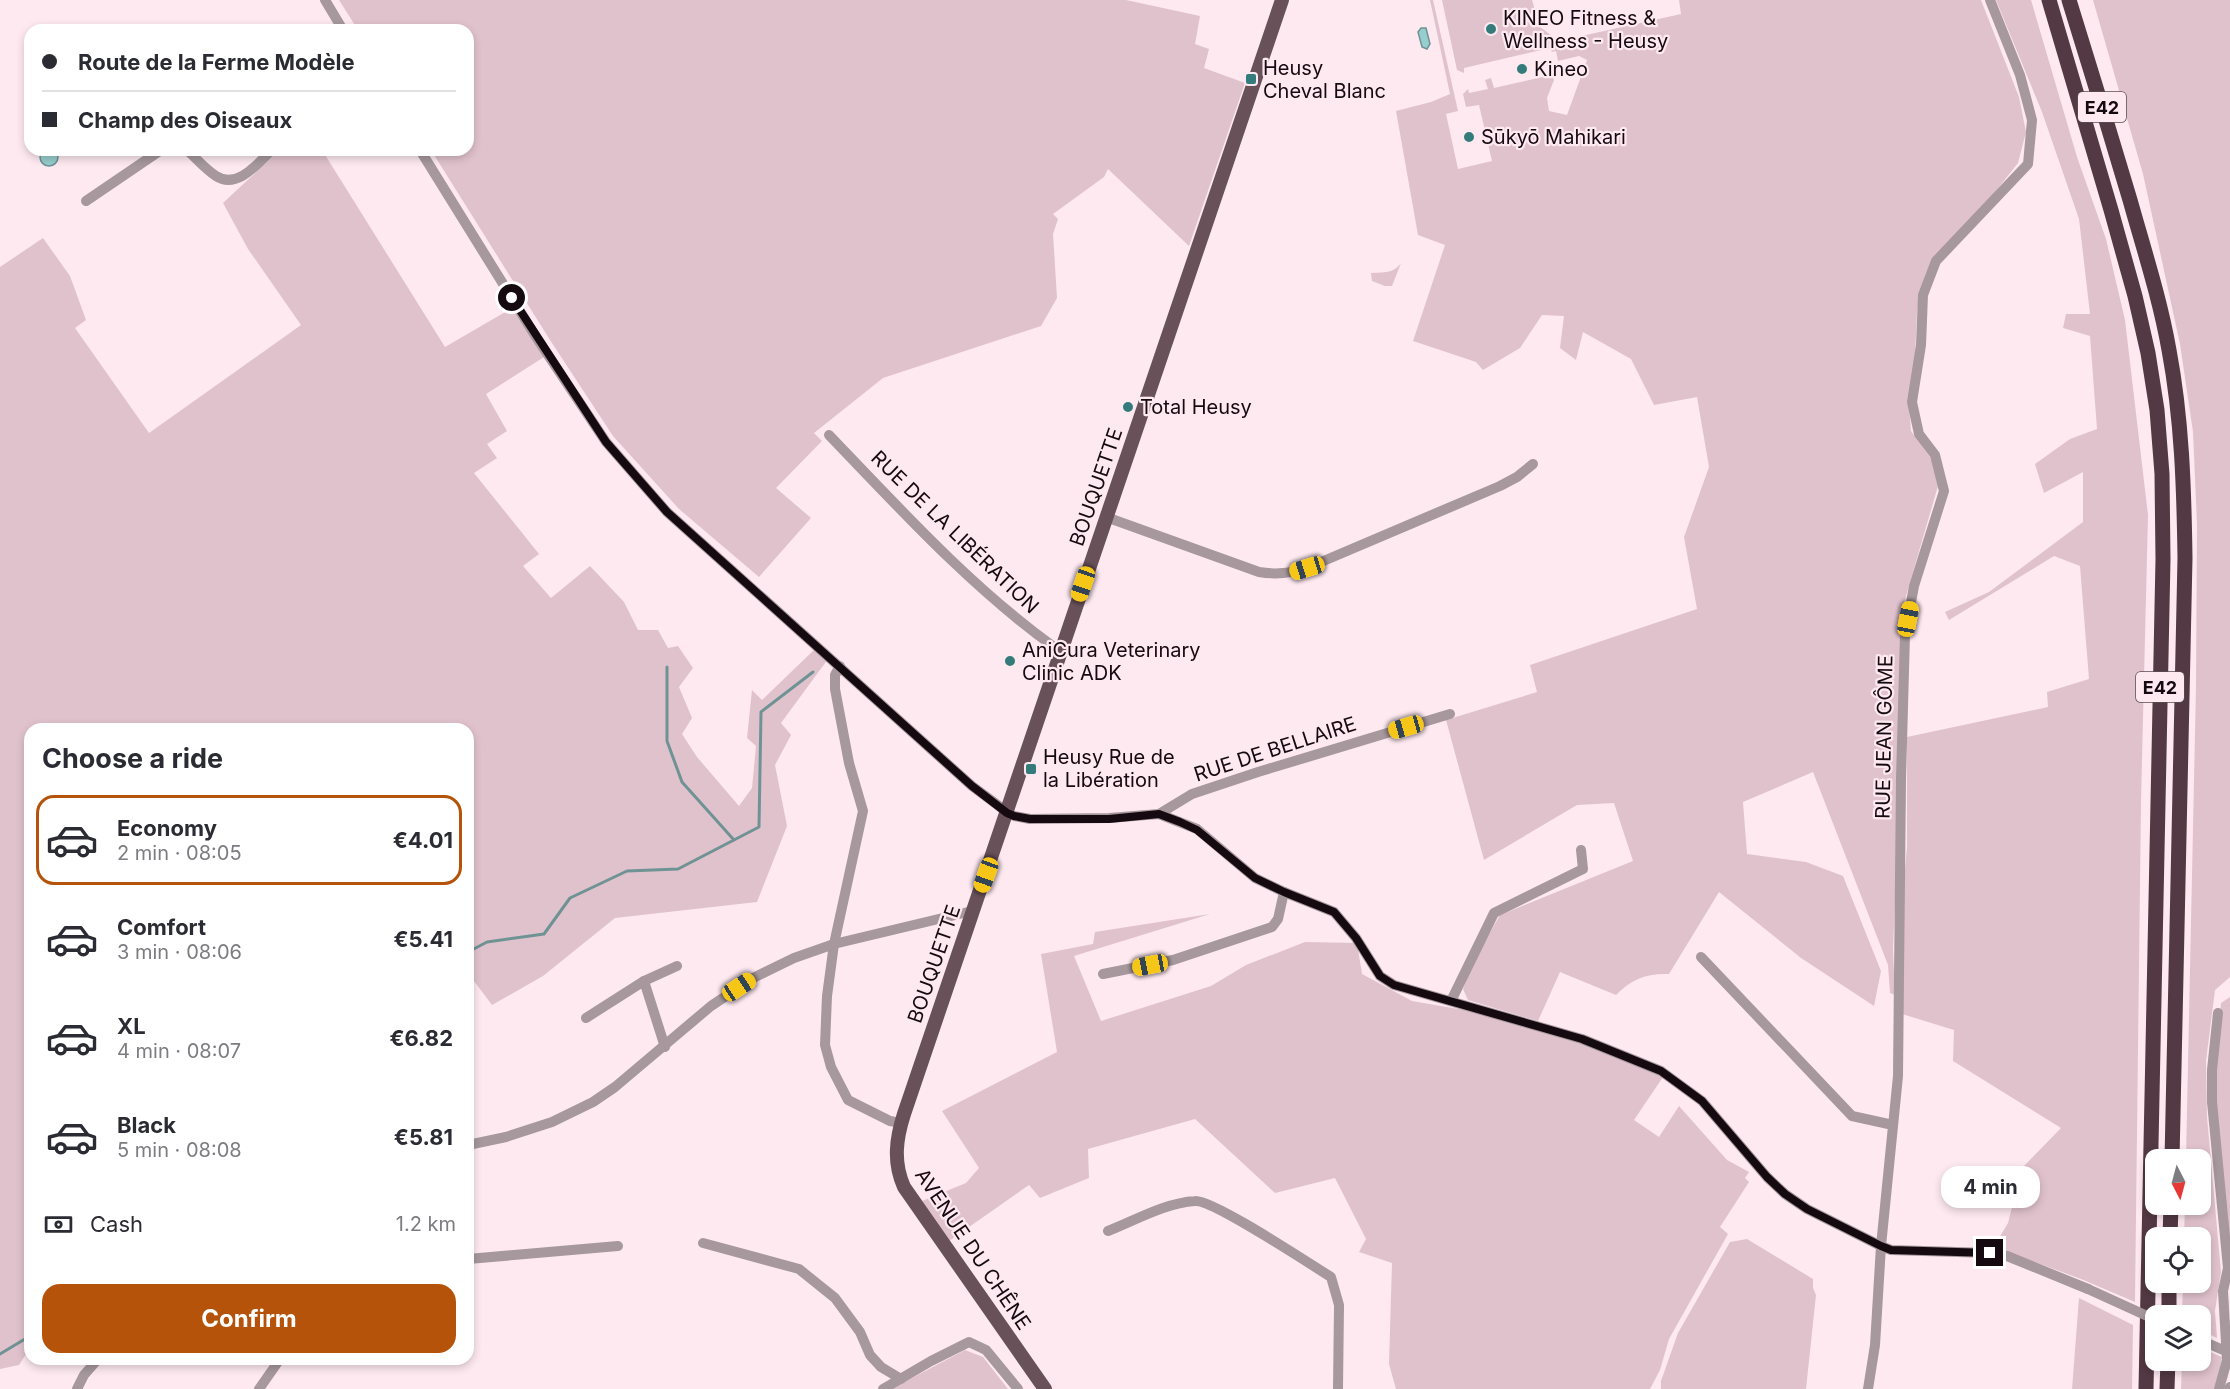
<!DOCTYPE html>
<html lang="en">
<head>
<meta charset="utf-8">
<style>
  body { margin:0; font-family:Inter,sans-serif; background:#f7f7f7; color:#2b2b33; height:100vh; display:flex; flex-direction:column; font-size:22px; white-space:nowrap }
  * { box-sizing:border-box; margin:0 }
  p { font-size:20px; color:#7c7c81 }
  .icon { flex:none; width:33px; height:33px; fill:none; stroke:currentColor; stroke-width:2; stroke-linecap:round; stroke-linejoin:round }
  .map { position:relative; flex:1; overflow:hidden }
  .drawer { position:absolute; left:24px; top:723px; width:450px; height:642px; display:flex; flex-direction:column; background:#fff; border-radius:18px; box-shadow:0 3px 9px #0003 }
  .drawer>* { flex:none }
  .hud { position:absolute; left:24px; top:24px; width:450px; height:132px; border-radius:18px; box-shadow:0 3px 9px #0003; display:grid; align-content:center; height:132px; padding:0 18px; background:#fff }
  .needle { width:39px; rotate:174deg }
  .fabs { position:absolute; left:2145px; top:1149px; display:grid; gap:12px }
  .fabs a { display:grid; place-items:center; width:66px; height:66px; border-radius:12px; background:#fff; box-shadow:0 3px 9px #0003; font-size:30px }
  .end { position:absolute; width:27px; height:27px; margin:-14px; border:8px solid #150a0f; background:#fff; box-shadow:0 0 0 3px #fff }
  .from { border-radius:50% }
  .bubble { position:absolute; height:42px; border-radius:18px; background:#fff; box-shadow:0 3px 9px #0003; font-size:20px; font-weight:700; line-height:42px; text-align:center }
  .car { position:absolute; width:18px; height:36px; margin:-18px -9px; border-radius:8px; box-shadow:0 0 4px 2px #0007; background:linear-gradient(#f5c518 24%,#345 0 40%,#f5c518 0 76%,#345 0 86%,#f5c518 0) }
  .hud b { display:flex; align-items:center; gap:21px; height:57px; font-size:22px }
  .hud b+b { border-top:2px solid #e1e1e2 }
  .hud i { width:15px; height:15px; background:#2b2b33 }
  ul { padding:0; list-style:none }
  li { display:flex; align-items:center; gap:18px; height:90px; margin:0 12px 9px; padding:0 6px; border:3px solid transparent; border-radius:18px }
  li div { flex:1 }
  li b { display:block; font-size:22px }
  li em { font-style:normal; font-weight:700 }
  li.current { border-color:#b45309 }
  li>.icon { width:54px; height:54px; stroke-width:1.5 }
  h2 { padding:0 18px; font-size:27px; line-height:72px }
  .pay { display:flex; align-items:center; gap:15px; height:66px; padding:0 18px; font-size:22px }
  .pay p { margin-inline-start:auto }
  .primary-button { display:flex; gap:12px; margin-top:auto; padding:12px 18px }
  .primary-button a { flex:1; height:69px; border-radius:18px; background:#b45309; color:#fff; font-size:24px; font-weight:700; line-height:69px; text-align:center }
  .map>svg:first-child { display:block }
</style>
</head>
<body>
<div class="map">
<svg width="2230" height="1389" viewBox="0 0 2230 1389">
  <rect width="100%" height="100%" fill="#fee9f1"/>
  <g fill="#e0c2cd">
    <path d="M339,0H1126L1200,16L1195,44L1209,49L1204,68L1245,83L1189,246L1108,169L1104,177L1053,214L1058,219L1053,234L1057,298L1041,326L883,378L814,433L822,441L776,488L811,518L759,577L679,509L613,436L550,340L431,150H468V30H358Z"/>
    <path d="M1430,0H1433L1458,111L1446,114L1458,169L1492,161L1479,105L1466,107L1463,94L1468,89L1469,93L1488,89L1485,80L1491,78L1494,88L1551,75L1554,80L1547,98L1549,111L1567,115L1587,60L1579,56L1558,61L1556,51L1552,52L1550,48L1464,68V73L1457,70L1442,0H1532L1540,27L1559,41L1681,14L1679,0H1981L2019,97L2026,132L2018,163L1992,196L1926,273L1917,311L1915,357L1909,404L1911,431L1932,460L1938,486L1901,613L1897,850L1893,949L1895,995L1890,993L1888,965L1813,772L1743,802L1747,854L1806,862L1843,876L1881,971L1874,1006L1801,958L1719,892L1669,974C1647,973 1631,979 1616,995L1560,972L1538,1021L1468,1000L1463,989L1475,959L1500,915L1633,861L1614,803L1577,805L1484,860L1446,720L1537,692L1530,665L1697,609L1684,537L1709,467L1697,397L1654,405L1631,359L1583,332L1576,360L1560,348L1564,316L1542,315L1520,348L1483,370L1476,362L1413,341L1445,245L1418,235L1396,111L1431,102L1450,94Z"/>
    <path d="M1996,0H2031L2077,157L2106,239L2125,320L2148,515L2141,801L2135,1302L2081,1279L1997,1248L1996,1243L2008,1223L2022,1168L2061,1128L1953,1061L1954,1030L1902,1014L1901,915L1907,847V737L2048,707L2047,692L2089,679L2080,566L2054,556L1949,620L1945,612L1989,592L2083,522V472L2044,493L2035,464L2070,439L2097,429L2090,336L2063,328L2066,314H2090L2079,219L2042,112Z"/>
    <path d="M2093,0H2230V977L2215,990L2206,1061L2207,1117L2221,1272L2215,1311L2217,1338L2201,1330L2200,1316L2182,1315L2183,1283L2200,1282V1238L2184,1237L2185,1205L2200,1204V1160L2186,1159L2196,686L2197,524L2193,432L2180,344L2143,174Z"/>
    <path d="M280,150H322L445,347L514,307L544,357L486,394L507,431L487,444L497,458L474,473L539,554L523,566L551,598L590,566L624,602L638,630H658L668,648L678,646L693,668L679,687L692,718L682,734L697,757L739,806L752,788L756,746L747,738L752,690L762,700L815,649L828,659L781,723L791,735L775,765L787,826L757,902L615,918L543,976L492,1005L474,981L468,985V729H30V1348L19,1365L0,1369V267L43,238L70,276L86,320L75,328L149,433L301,325L248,249L223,203Z"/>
    <path d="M1401,263L1392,286H1385L1372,281L1371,273C1384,272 1393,274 1401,263Z"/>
    <path d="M1210,914L1074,956L1101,1021L1211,986L1246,965L1305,942L1357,943L1362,974L1412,1001L1464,1010L1579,1039L1663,1077L1634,1120L1659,1137L1679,1106L1727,1160L1749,1172L1745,1178L1749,1182L1720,1227L1728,1234L1669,1339L1660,1370L1650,1389H1396L1389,1364L1392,1263L1359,1252L1366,1239L1335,1178L1275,1193L1195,1119L1088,1149L1089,1178L1040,1198L1029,1185L949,1241L922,1201L966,1183L979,1168L942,1111L1057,1052L1041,954L1093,944L1095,932Z"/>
    <path d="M2230,997V1267L2217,1125V1048L2221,1003Z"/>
    <path d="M1747,1239L1813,1279V1288L1816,1295L1806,1389H1661V1381L1678,1333L1730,1242Z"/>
    <path d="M2079,1298L2133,1325L2132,1389H2072Z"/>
    <path d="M2201,1348L2222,1357L2216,1389H2181L2182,1361L2200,1360Z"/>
    <path d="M965,1350L983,1357L1008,1389H891Z"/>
  </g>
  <g fill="#96cecd" stroke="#6f9394" stroke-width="1.5">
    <path d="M1421,28H1426L1430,44L1427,49L1422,47L1418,32Z"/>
    <circle cx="49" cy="157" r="9"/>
  </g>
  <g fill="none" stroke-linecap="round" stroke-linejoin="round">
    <g stroke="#6f9394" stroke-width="3">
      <path d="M667,667V741L682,782L734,840"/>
      <path d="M468,952L487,942L544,934L570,898L627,871L678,869L759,827L761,712L813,672"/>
      <path d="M0,1354L30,1336"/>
    </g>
    <g stroke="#a6989d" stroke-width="10">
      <path d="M325,0L343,30"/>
      <path d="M187,150C196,158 205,169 216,176C237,190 258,163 272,150"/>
      <path d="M420,150L536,337L606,442L667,512L972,786L1007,812L1014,816L1030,819L1109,818L1159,814L1192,794L1258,772L1450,714"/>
      <path d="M86,201L161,150"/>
      <path d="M829,435C900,509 971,587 1054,647L1061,650"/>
      <path d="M1106,517L1259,572C1277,575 1290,573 1307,568L1500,486L1517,477L1533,464"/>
      <path d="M840,666L835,675V689L849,763L863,811L834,944L827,996L825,1045L831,1067L848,1100L890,1121L901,1123"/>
      <path d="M1159,814L1197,829L1255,878L1284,892L1334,912L1356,938L1380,976L1394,985L1582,1039L1661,1071L1702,1101L1767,1177L1785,1194L1807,1209L1881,1246L1891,1250L1990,1253L2007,1256L2088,1289"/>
      <path d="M1701,957L1852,1116L1893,1125"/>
      <path d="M1103,974L1173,960L1272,927L1278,919L1284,892"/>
      <path d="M644,981L665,1047"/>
      <path d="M1451,1001L1494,913L1583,869L1581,850"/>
      <path d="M2218,1013L2212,1070V1102L2228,1268L2223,1291L2227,1360L2219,1389"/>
      <path d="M586,1018L644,981L677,966"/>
      <path d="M468,1145L506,1137L552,1122L593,1102L615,1087L711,1006L753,978L794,958L834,944L972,911"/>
      <path d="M1108,1231C1136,1220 1165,1203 1195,1201C1212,1199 1310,1264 1331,1277L1339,1305L1338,1389"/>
      <path d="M703,1243L799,1269L835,1298L860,1332L870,1355L881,1367L901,1379"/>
      <path d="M468,1259L618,1246"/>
      <path d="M2200,1340L2230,1353"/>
      <path d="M77,1389L84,1375L98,1359"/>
      <path d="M259,1389L280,1359"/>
      <path d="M883,1389L931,1361L969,1342L986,1350L1018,1389"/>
      <path d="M1868,1389L1875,1345L1881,1246L1898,1076L1901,779L1905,635L1914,586L1944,491L1935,455L1919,434L1912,402L1921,345L1923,295L1936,261L2028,164L2032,120L2020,75L1990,0"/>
      <path d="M2229,1389L2230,1387"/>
    </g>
    <path stroke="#69515a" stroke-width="14" d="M1045,1389L904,1187C893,1162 896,1139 904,1114L1282,0"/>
    <g stroke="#533943" stroke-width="15">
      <path d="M2049,0L2111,210L2135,296L2148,353L2157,410L2162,474L2163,559L2146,1389"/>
      <path d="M2069,0C2090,67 2110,133 2130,200C2144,250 2160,299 2169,350C2182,419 2184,489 2185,558L2172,1160"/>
      <path d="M2170,1238L2171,1204"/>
      <path d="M2169,1316V1282"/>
      <path d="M2167,1389L2168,1360"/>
    </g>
    <path stroke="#a6989d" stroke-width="10" d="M2088,1289L2156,1320"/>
  </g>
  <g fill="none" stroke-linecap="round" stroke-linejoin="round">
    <path stroke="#150a0f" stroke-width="8" d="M512,298L606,442L667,512L972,786L1007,813L1014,816L1030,819H1109L1159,814L1180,822L1197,830L1255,878L1284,892L1334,912L1356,938L1380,976L1394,985L1582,1039L1661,1071L1702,1101L1767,1177L1785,1194L1807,1209L1881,1246L1891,1250L1990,1253"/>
  </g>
  <g fill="#337c7b" stroke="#fee9f1" stroke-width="2">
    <circle cx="1491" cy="29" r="6"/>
    <circle cx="1522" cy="69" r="6"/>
    <rect x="1245" y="73" width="12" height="12" rx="3"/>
    <circle cx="1469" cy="137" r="6"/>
    <circle cx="1128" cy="407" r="6"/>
    <circle cx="1010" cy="661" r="6"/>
    <rect x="1025" y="763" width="12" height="12" rx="3"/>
  </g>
  <g text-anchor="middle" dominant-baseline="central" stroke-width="4.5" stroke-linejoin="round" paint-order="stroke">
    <g fill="#fee9f1" stroke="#5b4d53" stroke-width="1.5">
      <rect x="2078" y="92" width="48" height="30" rx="4.5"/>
      <rect x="2136" y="672" width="48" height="30" rx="4.5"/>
    </g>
    <g font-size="18" font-weight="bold" fill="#150a0f">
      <text x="2102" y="107">E42</text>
      <text x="2160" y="687">E42</text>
    </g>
    <g font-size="20" fill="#150a0f" stroke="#fee9f1" text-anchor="start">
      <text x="1503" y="18">KINEO Fitness &amp;<tspan x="1503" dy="23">Wellness - Heusy</tspan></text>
      <text x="1263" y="68">Heusy<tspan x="1263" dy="23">Cheval Blanc</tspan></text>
      <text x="1534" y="69">Kineo</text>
      <text x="1481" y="137">Sūkyō Mahikari</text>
      <text x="1140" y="407">Total Heusy</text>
      <text x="1022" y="650">AniCura Veterinary<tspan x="1022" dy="23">Clinic ADK</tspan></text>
      <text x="1043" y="757">Heusy Rue de<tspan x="1043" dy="23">la Libération</tspan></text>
    </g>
    <g font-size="20" fill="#150a0f" stroke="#fee9f1">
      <text transform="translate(1096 487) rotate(-71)">BOUQUETTE</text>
      <text transform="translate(955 532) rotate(44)">RUE DE LA LIBÉRATION</text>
      <text transform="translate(1884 737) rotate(-89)">RUE JEAN GÔME</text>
      <text transform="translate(1275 749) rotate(-18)">RUE DE BELLAIRE</text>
      <text transform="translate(934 964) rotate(-71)">BOUQUETTE</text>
      <text transform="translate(973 1249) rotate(56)">AVENUE DU CHÊNE</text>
    </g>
  </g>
</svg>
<div class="fabs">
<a><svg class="needle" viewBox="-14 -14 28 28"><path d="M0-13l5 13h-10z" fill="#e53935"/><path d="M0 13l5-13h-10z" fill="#7c7c81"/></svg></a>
<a><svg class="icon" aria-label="locate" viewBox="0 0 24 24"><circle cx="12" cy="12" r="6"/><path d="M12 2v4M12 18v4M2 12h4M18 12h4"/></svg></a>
<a><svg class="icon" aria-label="layers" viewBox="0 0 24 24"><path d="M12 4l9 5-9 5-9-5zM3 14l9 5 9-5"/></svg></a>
</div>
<i class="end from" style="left:512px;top:298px"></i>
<i class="end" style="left:1990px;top:1253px"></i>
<div class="bubble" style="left:1941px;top:1166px;width:99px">4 min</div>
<i class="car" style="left:1307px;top:568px;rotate:253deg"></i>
<i class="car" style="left:1083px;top:584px;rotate:199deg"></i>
<i class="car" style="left:1908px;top:619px;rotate:11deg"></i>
<i class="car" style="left:1406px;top:727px;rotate:254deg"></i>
<i class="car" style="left:986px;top:875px;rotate:200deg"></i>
<i class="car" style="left:1150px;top:965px;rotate:259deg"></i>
<i class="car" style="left:739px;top:987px;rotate:57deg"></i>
<div class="hud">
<b><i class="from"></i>Route de la Ferme Modèle</b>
<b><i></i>Champ des Oiseaux</b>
</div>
<section class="drawer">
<h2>Choose a ride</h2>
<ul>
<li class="current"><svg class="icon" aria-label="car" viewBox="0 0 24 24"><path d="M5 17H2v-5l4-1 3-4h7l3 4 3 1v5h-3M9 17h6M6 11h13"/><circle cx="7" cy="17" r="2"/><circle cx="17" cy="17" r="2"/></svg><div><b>Economy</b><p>2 min · 08:05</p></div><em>€4.01</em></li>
<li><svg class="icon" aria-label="car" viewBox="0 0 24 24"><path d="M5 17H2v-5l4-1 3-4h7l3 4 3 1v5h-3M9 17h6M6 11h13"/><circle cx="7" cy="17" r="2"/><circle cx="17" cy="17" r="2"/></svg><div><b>Comfort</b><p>3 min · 08:06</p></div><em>€5.41</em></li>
<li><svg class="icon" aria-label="car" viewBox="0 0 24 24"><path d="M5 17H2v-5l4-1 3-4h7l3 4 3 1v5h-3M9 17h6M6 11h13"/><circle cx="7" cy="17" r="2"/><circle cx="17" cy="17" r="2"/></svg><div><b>XL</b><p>4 min · 08:07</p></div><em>€6.82</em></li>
<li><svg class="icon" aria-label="car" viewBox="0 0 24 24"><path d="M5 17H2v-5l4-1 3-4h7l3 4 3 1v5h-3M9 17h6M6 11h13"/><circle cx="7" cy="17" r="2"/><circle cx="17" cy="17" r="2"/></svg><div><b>Black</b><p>5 min · 08:08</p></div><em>€5.81</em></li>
</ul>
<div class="pay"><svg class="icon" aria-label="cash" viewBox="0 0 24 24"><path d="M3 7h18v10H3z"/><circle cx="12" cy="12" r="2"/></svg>Cash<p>1.2 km</p></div>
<div class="primary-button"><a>Confirm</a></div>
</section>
</div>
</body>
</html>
